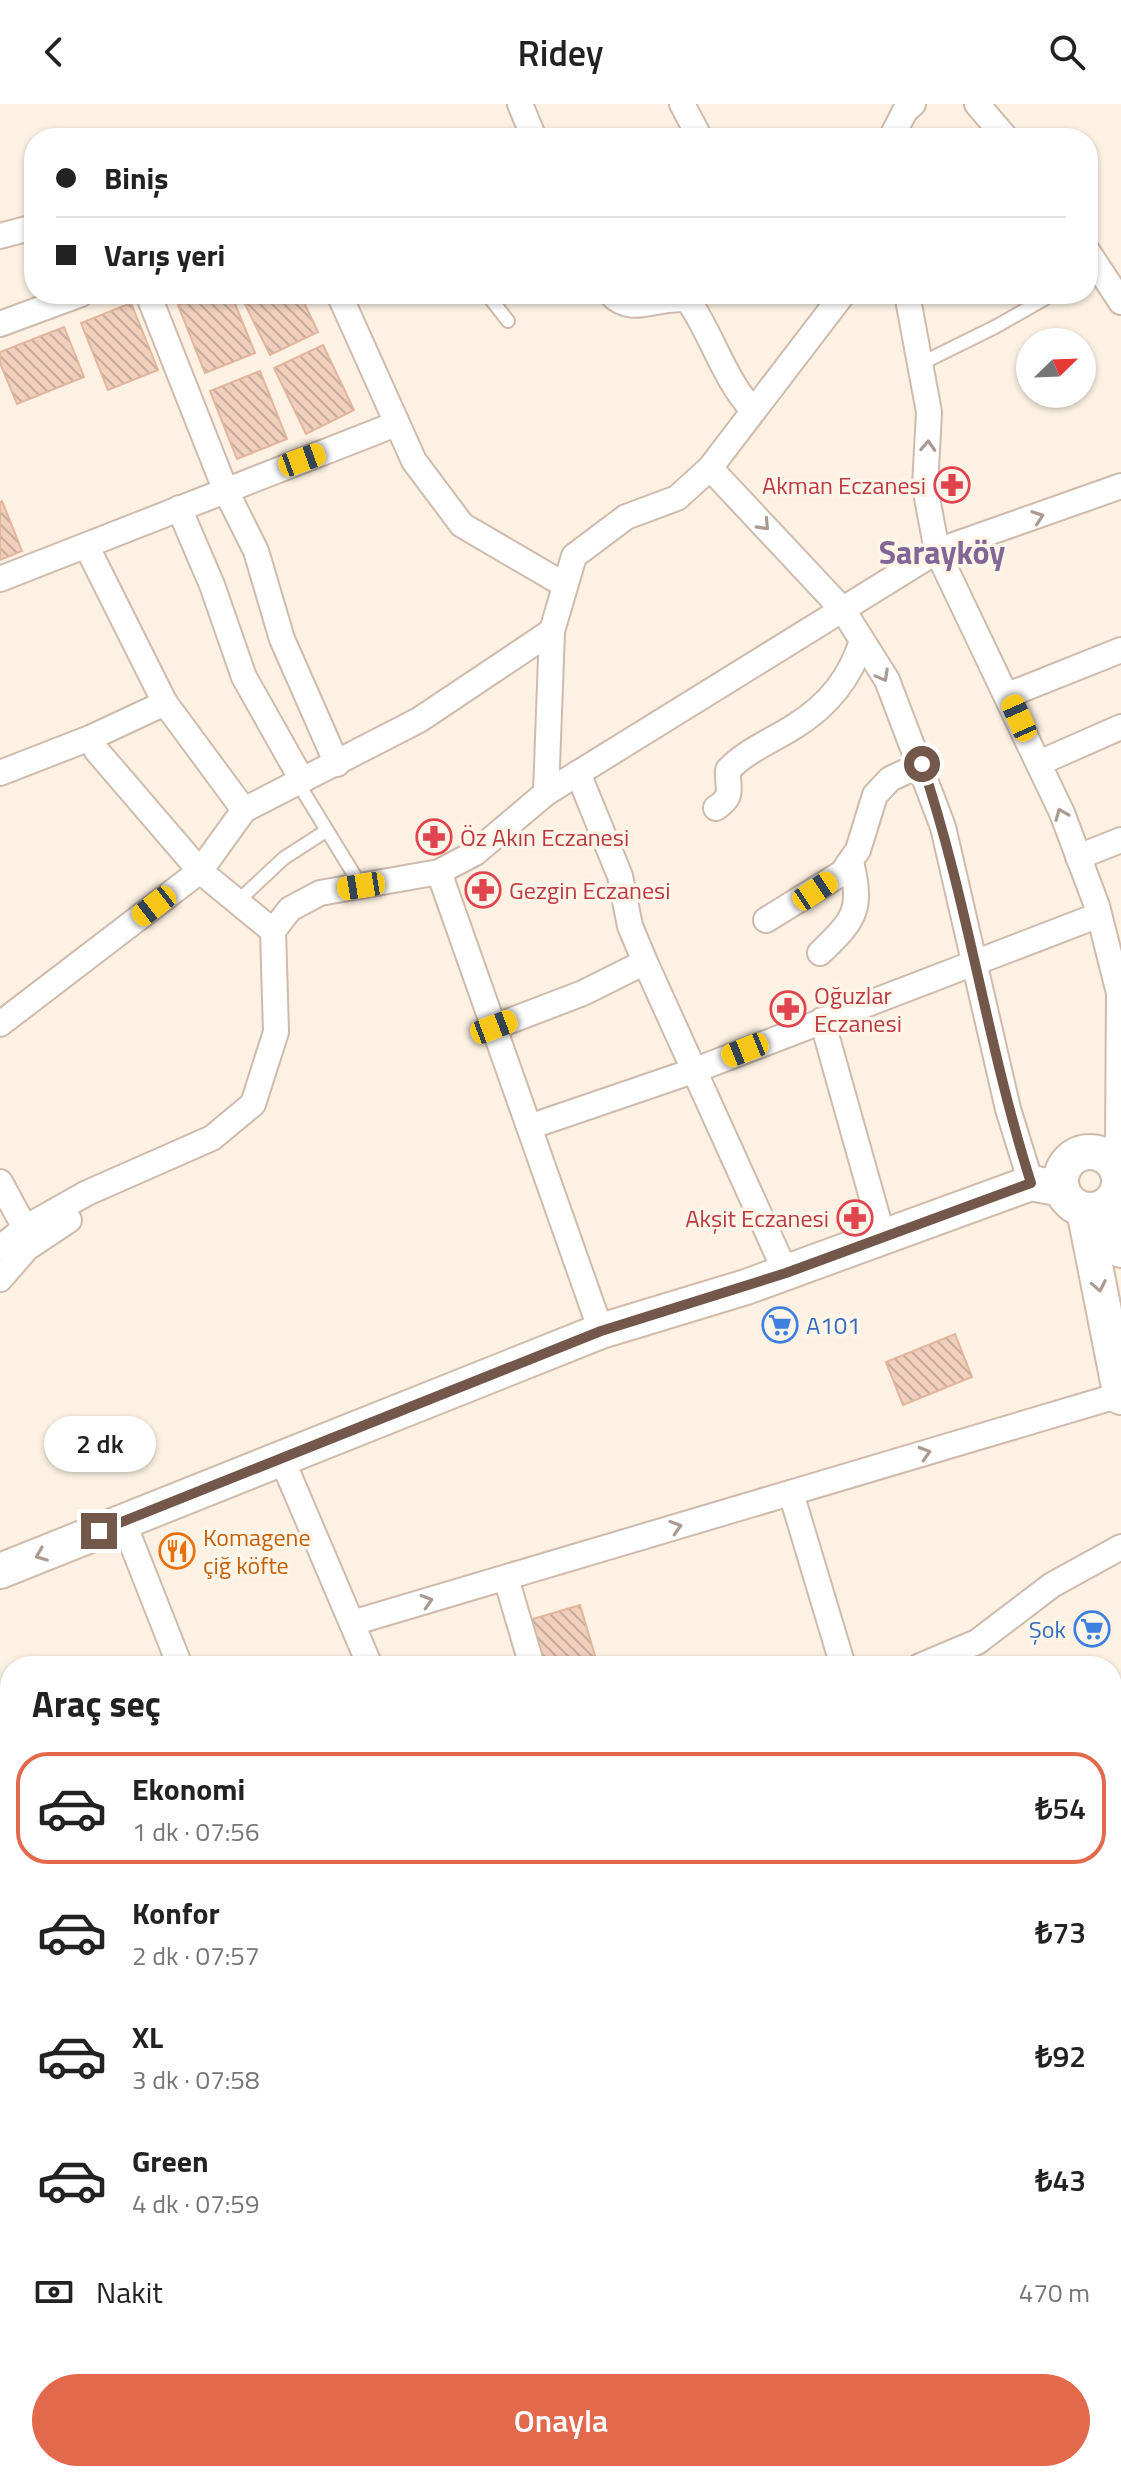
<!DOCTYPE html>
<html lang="tr">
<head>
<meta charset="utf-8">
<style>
  body { margin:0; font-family:"Titillium Web",sans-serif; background:#f6f6f6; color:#222; height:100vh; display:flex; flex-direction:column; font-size:30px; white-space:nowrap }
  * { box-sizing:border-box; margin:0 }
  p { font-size:26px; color:#767676 }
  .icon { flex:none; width:44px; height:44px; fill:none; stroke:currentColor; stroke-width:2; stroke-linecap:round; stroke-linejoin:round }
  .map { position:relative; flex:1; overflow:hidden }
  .panel { position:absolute; left:0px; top:1552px; width:1122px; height:826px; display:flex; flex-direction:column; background:#fff; border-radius:32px 32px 0 0; box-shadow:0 2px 6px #0004 }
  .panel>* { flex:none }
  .banner { position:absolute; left:24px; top:24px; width:1074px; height:176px; border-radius:32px; box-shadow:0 2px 6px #0004; display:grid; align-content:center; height:176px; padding:0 32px; background:#fff }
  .needle { width:52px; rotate:67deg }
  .buttons { position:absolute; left:1016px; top:224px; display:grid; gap:16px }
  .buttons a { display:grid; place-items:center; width:80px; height:80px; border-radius:50%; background:#fff; box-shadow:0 2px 6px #0004; font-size:40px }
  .end { position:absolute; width:36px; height:36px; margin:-18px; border:10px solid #73574a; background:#fff; box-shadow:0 0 0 4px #fff }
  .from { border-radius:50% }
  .bubble { position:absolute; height:56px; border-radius:28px; background:#fff; box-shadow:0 2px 6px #0004; font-size:26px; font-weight:600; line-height:56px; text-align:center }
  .car { position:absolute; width:24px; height:48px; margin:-24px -12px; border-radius:10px; box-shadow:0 0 6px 2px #0007; background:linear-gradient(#f5c518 24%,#345 0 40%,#f5c518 0 76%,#345 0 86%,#f5c518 0) }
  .banner b { display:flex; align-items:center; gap:28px; height:76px; font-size:30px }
  .banner b+b { border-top:2px solid #e0e0e0 }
  .banner i { width:20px; height:20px; background:#222 }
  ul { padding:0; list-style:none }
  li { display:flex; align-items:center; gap:24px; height:112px; margin:0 16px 12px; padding:0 16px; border:4px solid transparent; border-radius:32px }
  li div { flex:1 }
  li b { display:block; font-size:30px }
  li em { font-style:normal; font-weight:600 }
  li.current { border-color:#e2694c }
  li>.icon { width:72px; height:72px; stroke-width:1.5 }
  h2 { padding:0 32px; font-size:36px; line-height:96px }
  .pay { display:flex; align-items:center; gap:20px; height:88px; padding:0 32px; font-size:30px }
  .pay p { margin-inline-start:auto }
  .action { display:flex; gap:16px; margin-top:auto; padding:16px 32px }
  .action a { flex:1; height:92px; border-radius:48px; background:#e2694c; color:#fff; font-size:32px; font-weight:600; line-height:92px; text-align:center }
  header { display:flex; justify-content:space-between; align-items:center; height:104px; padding:0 32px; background:#fff; font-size:36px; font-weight:600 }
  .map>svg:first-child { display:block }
</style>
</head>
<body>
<header><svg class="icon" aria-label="back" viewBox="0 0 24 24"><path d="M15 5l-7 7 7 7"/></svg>Ridey<svg class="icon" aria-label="search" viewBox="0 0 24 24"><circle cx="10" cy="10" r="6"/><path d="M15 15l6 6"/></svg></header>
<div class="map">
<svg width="1121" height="2377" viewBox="0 0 1121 2377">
  <defs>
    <pattern id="building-back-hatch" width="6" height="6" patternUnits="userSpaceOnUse" patternTransform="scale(2)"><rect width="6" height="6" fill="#f0cfbc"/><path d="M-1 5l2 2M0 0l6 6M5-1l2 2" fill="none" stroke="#c7ab9b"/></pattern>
  </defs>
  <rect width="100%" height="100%" fill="#fcf1e3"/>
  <g fill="url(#building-back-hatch)" stroke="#e2b59d" stroke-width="2">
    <path d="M206,190H231L255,249L205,269L178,201Z"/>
    <path d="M240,190H300L318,228L270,251Z"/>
    <path d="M131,199L158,266L108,286L81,219Z"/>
    <path d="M64,223L84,273L17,300L0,259V248Z"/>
    <path d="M323,241L354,306L306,330L274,264Z"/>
    <path d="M260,267L287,335L237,355L210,287Z"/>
    <path d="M2,397L22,447L0,456V398Z"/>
    <path d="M955,1230L972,1273L903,1301L886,1258Z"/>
    <path d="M580,1501L598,1562H536L523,1518Z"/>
  </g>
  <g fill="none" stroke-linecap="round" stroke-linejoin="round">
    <defs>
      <g id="lane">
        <path d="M487,190L508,217"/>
        <path d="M920,260L995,223L1053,190"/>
        <path d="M298,679L361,782"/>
        <path d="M237,798L284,754L326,727"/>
      </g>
      <g id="street">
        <path d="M520,0L534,34"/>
        <path d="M682,0L700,34"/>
        <path d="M977,0L1006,34"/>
        <path d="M891,34L905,7L913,0"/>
        <path d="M0,132L34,123"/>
        <path d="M1088,148L1121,198"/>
        <path d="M148,190L225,385L256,447L282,535L337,660"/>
        <path d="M339,190L414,357L462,421L563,480"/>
        <path d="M611,190C633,214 660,190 688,196C712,230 724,276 753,306"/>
        <path d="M907,190L929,308L925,383L937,447L1062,709L1097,802L1119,889L1118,1044L1114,1058"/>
        <path d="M0,220L81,190"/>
        <path d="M710,364L843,506L887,576L943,723L1008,1005L1031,1079"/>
        <path d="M179,404L212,481L244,573L302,676"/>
        <path d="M87,443L165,599L244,706"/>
        <path d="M0,475L396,320"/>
        <path d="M1008,591L1121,546"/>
        <path d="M90,634L97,647L200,767L273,827"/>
        <path d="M1039,659L1121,623"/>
        <path d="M0,669L90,634L165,599"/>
        <path d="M578,669L620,772L630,822L645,858L786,1169"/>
        <path d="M546,689L552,527L574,452L626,413L677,394L710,364L843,190"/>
        <path d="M716,704C735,691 727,686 728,666C747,646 772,637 795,622C829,601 850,574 862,537"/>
        <path d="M1078,753L1121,736"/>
        <path d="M439,768L601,1227"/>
        <path d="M766,816L842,769L858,746L875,691L890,675L922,660"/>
        <path d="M820,849C854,816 863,807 851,758"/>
        <path d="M822,916L883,1133"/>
        <path d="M0,920L200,767L244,706L419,616L552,527"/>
        <path d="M494,923L583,889L645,858"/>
        <path d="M529,1023L693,967L1099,811"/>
        <path d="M0,1078L25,1124"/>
        <path d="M0,1144L25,1124L87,1089L212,1034L253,1000L276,928L273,827L290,805L320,789L439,768L475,749L546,689L937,447L1121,382"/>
        <path d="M0,1175L27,1144L69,1116"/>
        <path d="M281,1353L370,1562"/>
        <path d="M791,1389L843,1562"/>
        <path d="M123,1417L180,1562"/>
        <path d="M506,1474L532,1562"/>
        <path d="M352,1519L1120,1291"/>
        <path d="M920,1562L977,1538L1052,1481L1121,1443"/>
        <path d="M0,1659L10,1655"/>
        <path d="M0,1870L10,1868"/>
        <path d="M1112,2063L1121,2053"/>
        <path d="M0,2099L10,2096"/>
        <path d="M0,2121L10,2143"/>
        <path d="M1112,2240L1121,2231"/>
        <path d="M111,2368L115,2377"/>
        <path d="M351,2368L356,2377"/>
        <path d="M575,2368L579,2377"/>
        <path d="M0,2369L10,2364"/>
        <path d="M616,2377L624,2368"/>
        <path d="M843,2377L850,2368"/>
        <path d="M977,2377L986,2368"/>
      </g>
      <g id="secondary">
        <circle cx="1090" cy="1077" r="29"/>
        <path d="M1112,1097L1121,1146"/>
        <path d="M1084,1106L1121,1293"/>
        <path d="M0,1467L601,1227L746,1183L1031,1079L1062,1085"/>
      </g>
      <g id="highway">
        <path d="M1112,2105L1121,2094"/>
        <path d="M1112,2177L1121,2167"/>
        <path d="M883,2377L890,2368"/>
        <path d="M933,2377L941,2368"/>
      </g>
    </defs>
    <use href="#lane" stroke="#cfbbad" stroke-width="16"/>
    <use href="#street" stroke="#cfbbad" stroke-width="28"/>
    <use href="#secondary" stroke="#d1bbab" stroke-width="38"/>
    <use href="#highway" stroke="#d8d0cc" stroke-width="48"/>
    <use href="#lane" stroke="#fff" stroke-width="12"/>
    <use href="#street" stroke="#fff" stroke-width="24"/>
    <use href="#secondary" stroke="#fff" stroke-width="34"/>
    <use href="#highway" stroke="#f4b09c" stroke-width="44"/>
  </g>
  <defs><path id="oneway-chevron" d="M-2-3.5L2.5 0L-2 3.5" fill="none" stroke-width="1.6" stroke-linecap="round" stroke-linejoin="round" transform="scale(2)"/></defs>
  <g stroke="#ab9a92">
    <use href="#oneway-chevron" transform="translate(928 342) rotate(-87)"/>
    <use href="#oneway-chevron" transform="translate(1038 413) rotate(-19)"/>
    <use href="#oneway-chevron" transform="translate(764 421) rotate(47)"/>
    <use href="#oneway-chevron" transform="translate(883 572) rotate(61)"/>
    <use href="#oneway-chevron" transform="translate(1061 710) rotate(-112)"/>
    <use href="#oneway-chevron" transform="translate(1099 1182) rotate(79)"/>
    <use href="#oneway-chevron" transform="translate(925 1349) rotate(-17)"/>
    <use href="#oneway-chevron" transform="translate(676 1423) rotate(-17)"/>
    <use href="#oneway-chevron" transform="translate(41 1451) rotate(158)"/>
    <use href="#oneway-chevron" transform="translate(427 1497) rotate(-17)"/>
  </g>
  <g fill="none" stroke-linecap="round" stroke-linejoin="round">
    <path stroke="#73574a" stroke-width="10" d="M99,1427L601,1227L786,1169L1031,1079C987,941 968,797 922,660"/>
  </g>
  <defs>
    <symbol id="pharmacy-ring" viewBox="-11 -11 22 22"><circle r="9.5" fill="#fff6e9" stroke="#e0444e" stroke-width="1.5"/><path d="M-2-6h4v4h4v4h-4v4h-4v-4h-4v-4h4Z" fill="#e0444e"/></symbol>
    <symbol id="supermarket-ring" viewBox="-11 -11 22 22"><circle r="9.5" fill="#fff6e9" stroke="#3f7fe0" stroke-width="1.5"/><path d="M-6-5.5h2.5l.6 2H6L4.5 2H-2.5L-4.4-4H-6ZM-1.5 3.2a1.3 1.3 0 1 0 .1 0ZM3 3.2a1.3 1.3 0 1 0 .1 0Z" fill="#3f7fe0"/></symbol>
    <symbol id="restaurant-ring" viewBox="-11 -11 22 22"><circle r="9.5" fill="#fff6e9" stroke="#e8710a" stroke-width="1.5"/><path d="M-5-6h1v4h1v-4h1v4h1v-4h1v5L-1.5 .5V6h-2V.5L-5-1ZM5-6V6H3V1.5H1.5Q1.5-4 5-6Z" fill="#e8710a"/></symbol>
  </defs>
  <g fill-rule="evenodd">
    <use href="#pharmacy-ring" x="932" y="361" width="40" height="40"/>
    <use href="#pharmacy-ring" x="414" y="713" width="40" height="40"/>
    <use href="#pharmacy-ring" x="463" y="766" width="40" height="40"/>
    <use href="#pharmacy-ring" x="768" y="885" width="40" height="40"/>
    <use href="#pharmacy-ring" x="835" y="1094" width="40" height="40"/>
    <use href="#supermarket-ring" x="760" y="1201" width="40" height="40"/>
    <use href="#restaurant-ring" x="157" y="1427" width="40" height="40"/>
    <use href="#supermarket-ring" x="1072" y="1505" width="40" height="40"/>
  </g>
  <g text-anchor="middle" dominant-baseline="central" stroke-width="7" stroke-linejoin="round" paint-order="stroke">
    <g font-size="24" fill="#be3a42" stroke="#fff6e9" text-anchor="start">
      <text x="926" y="381" text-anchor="end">Akman Eczanesi</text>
      <text x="460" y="733">Öz Akın Eczanesi</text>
      <text x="509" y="786">Gezgin Eczanesi</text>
      <text x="814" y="891">Oğuzlar<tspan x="814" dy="28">Eczanesi</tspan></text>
      <text x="829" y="1114" text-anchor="end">Akşit Eczanesi</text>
    </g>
    <g font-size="24" fill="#366cbe" stroke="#fff6e9" text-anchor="start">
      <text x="806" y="1221">A101</text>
      <text x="1066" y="1525" text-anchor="end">Şok</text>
    </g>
    <g font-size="24" fill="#c56008" stroke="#fff6e9" text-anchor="start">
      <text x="203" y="1433">Komagene<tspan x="203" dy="28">çiğ köfte</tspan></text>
    </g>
    <g font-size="32" font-weight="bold" fill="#846696" stroke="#fff6e9">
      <text x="942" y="448">Sarayköy</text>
    </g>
  </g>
</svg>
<div class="buttons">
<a><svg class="needle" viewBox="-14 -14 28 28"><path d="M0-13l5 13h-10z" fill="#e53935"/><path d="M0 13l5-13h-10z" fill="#767676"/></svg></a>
</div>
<i class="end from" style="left:922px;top:660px"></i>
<i class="end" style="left:99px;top:1427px"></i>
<div class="bubble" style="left:44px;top:1312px;width:112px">2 dk</div>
<i class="car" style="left:302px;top:356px;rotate:70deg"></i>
<i class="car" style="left:1019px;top:614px;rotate:336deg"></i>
<i class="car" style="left:361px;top:782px;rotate:261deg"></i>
<i class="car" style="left:815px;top:787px;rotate:56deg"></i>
<i class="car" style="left:154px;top:802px;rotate:232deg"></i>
<i class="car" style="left:494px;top:923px;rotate:69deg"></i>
<i class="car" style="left:745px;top:946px;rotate:248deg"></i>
<div class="banner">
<b><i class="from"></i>Biniş</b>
<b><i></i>Varış yeri</b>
</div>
<section class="panel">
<h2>Araç seç</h2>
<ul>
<li class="current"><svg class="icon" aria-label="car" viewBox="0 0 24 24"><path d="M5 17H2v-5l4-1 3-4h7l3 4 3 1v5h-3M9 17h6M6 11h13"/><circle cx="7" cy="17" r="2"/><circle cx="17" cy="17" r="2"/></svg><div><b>Ekonomi</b><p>1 dk · 07:56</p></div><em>₺54</em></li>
<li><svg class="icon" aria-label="car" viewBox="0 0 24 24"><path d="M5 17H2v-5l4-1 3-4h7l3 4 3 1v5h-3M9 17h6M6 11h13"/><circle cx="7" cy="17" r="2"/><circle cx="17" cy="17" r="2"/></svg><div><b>Konfor</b><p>2 dk · 07:57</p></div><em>₺73</em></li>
<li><svg class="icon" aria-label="car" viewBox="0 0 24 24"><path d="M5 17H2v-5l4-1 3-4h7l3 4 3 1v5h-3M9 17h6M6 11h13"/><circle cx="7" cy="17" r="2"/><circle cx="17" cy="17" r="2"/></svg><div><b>XL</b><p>3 dk · 07:58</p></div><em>₺92</em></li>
<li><svg class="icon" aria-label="car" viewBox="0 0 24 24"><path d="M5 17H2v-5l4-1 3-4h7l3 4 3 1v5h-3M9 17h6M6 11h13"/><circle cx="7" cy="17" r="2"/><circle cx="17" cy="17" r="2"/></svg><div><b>Green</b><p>4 dk · 07:59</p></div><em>₺43</em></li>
</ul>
<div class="pay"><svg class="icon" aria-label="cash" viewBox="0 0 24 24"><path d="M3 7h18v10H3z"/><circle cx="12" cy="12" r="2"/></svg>Nakit<p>470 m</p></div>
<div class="action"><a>Onayla</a></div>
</section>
</div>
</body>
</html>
